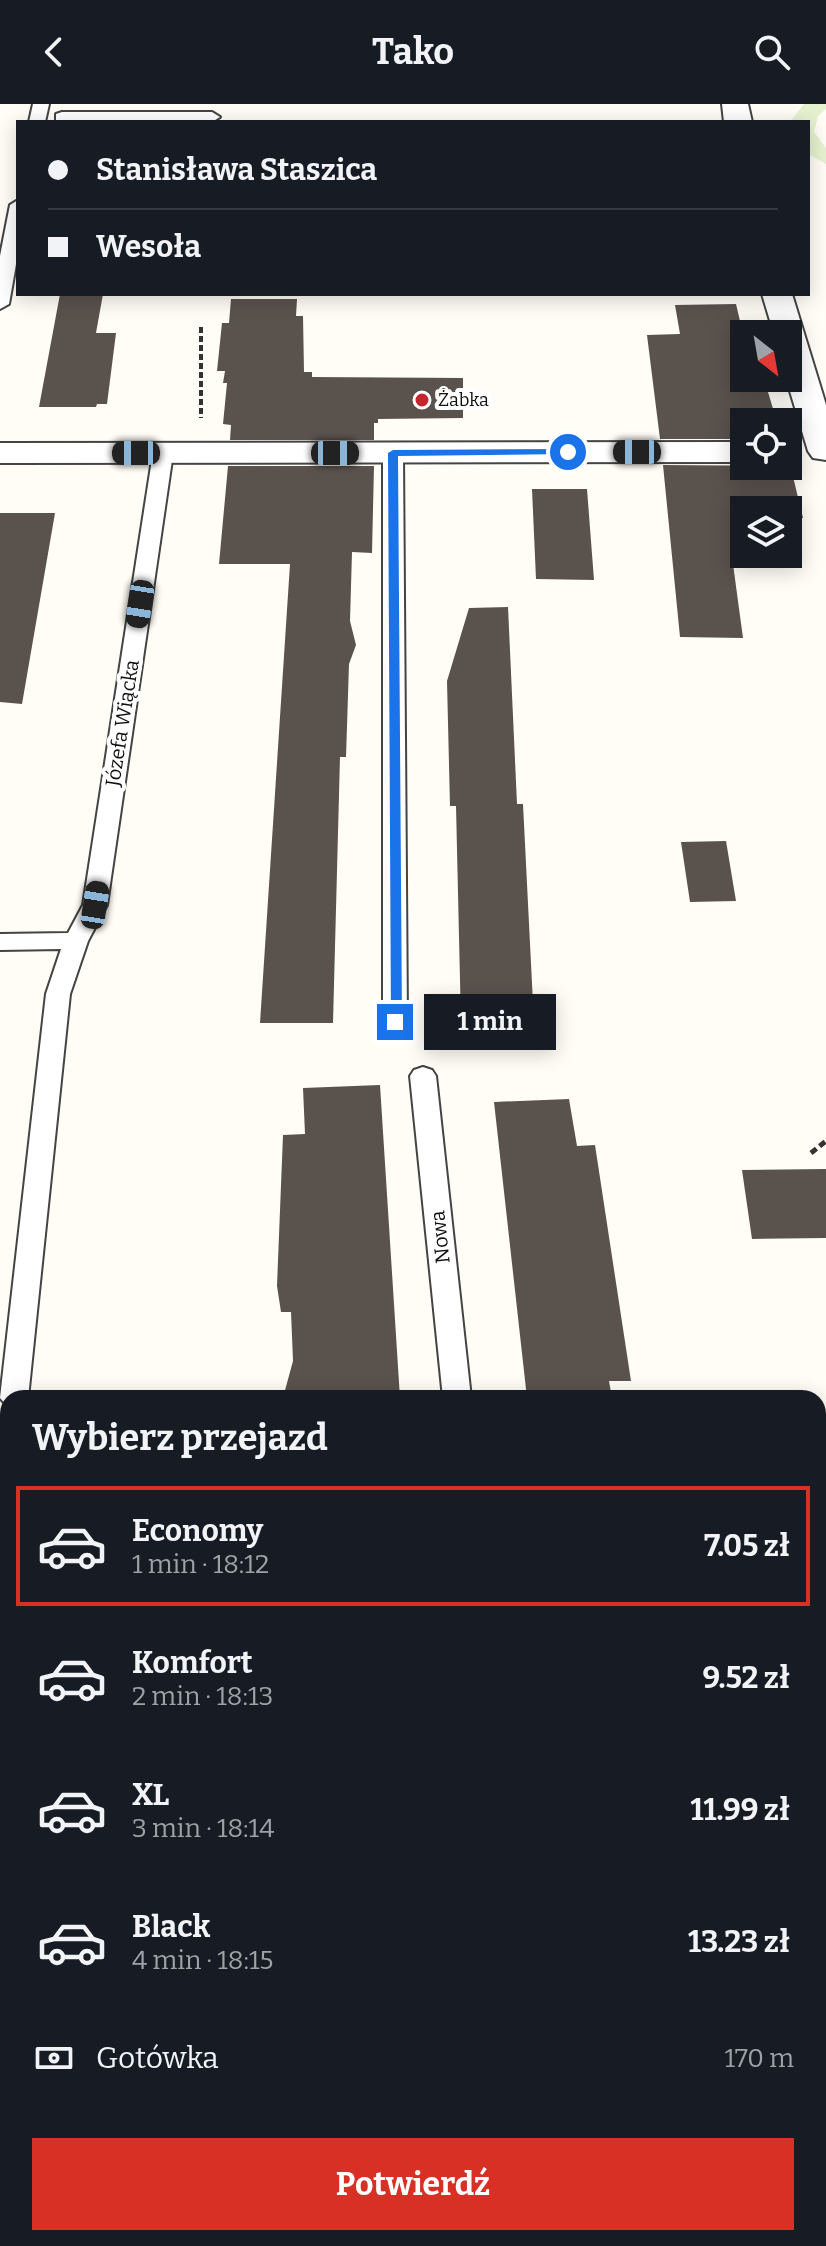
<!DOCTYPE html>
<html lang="pl">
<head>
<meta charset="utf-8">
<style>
  body { margin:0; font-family:Bitter,serif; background:#242831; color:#f1f3f6; height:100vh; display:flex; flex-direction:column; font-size:30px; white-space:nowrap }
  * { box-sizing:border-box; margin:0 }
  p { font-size:26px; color:#9ea1a6 }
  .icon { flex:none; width:44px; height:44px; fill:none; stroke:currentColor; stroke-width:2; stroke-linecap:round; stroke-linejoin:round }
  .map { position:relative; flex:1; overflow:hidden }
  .side { position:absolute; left:0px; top:1286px; width:826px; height:856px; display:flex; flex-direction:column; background:#171b24; border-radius:24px 24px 0 0; box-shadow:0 4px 20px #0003 }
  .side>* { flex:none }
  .top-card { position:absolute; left:16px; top:16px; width:794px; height:176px; border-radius:0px; box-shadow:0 4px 20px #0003; display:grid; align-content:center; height:176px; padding:0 32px; background:#171b24 }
  .needle { width:52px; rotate:149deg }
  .fabs { position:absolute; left:730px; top:216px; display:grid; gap:16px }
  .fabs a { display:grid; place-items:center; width:72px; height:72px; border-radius:0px; background:#171b24; box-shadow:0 4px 20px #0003; font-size:40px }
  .end { position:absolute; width:36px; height:36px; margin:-18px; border:10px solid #1a73e8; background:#fff; box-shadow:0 0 0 4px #fff }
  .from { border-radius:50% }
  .bubble { position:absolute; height:56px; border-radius:0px; background:#171b24; box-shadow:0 4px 20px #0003; font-size:26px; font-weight:700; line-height:56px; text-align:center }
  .car { position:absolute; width:24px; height:48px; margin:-24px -12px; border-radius:10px; box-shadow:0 0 6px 2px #0007; background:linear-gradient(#222 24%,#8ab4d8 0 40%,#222 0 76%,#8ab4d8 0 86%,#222 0) }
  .top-card b { display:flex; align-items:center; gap:28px; height:76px; font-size:30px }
  .top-card b+b { border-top:2px solid #363941 }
  .top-card i { width:20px; height:20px; background:#f1f3f6 }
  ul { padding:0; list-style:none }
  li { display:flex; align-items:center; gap:24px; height:120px; margin:0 16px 12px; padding:0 16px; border:4px solid transparent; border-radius:0px }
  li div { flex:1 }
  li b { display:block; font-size:30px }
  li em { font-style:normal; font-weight:700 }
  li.active { border-color:#d93025 }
  li>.icon { width:72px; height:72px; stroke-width:1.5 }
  h2 { padding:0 32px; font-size:36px; line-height:96px }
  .pay { display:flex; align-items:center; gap:20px; height:88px; padding:0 32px; font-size:30px }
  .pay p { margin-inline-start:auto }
  .cta { display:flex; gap:16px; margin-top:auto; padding:16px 32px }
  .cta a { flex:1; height:92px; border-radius:0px; background:#d93025; color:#fff; font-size:32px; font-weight:700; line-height:92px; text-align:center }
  header { display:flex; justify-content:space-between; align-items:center; height:104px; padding:0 32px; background:#171b24; font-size:36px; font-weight:700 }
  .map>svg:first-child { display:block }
</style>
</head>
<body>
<header><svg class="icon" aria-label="back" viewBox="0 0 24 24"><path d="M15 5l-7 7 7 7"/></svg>Tako<svg class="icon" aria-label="search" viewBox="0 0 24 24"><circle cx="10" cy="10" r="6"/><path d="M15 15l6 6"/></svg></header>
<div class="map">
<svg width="826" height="2142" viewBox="0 0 826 2142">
  <rect width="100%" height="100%" fill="#fffdf5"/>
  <path fill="#e6f2cf" d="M804,0H826V5L818,12L814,28L826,44V60L808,50V18H790Z"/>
  <g fill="#5a524d">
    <path d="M60,190H103L96,229H116L107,300H97L96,303H39Z"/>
    <path d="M231,195H297L296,212H303L304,268H312V273L463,274V314L378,315V319H374V336H230L231,321L223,320L227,279H223L225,267H217L222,219H229Z"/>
    <path d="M736,200L744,234V274L765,278L777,318H744V335H660L647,231L680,230L675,201Z"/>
    <path d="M788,352L803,414H788V406H744V450H778L780,459L733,460L743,534L680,533L663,361L788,362Z"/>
    <path d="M228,362H374L372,449L352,448L350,517L356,541L349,560L346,653H340L333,919H260L290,460H219Z"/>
    <path d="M532,385H587L594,476L536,475Z"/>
    <path d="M0,409H55L22,600L0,598Z"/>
    <path d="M508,503L517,700H523L534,919H461L456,702H450L447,577L469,504Z"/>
    <path d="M726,737L736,797L690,798L681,738Z"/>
    <path d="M380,981L400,1294H316V1290H284L293,1257L291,1208H281L277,1182L283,1031L305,1030L303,984Z"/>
    <path d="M569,995L577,1042L595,1041L631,1277H609L612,1294H527L494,998Z"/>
    <path d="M826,1065V1134L752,1135L742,1066Z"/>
  </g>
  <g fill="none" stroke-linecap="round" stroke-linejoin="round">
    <defs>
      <g id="lane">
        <path d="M33,0H49L45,18H29Z"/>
        <path d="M62,8H212L220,13L212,18L56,16V10Z"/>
        <path d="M18,96V149L9,200L0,205V152L10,101Z"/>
        <path d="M163,343L173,349L107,801L88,837L70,890L28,1294H8V1303L0,1294L46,890L61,845L0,846V830L68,829L83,801L153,349Z"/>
        <path d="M393,343L403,349L407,918L404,924L395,926L386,924L383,918V349Z"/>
        <path d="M423,963L432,966L436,972L471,1294H443L410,972L414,966Z"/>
        <path d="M8,1340V1438L0,1441V1342Z"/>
      </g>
      <g id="street">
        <path d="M722,0H748L752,18H724Z"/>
        <path d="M762,190H792L826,301V356L813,354L808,347L786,274L788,230H774Z"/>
        <path d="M744,338V358L0,359V339Z"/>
        <rect x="0" y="1798" width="8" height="52"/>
        <rect x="818" y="1803" width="8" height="52"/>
      </g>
    </defs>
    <use href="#lane" stroke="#444" stroke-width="4"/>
    <use href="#street" stroke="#444" stroke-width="4"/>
    <path stroke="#333" stroke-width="4" stroke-dasharray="6 3" stroke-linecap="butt" d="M201,223V314"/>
    <path stroke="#333" stroke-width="5" stroke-dasharray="7 4" stroke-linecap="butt" d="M811,1049L826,1037"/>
    <g stroke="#333" stroke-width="6" stroke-dasharray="10 5" stroke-linecap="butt">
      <path d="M0,1570L8,1587"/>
      <path d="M0,1914H8"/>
      <path d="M818,1918H826"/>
    </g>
    <use href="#lane" fill="#fff" fill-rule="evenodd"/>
    <use href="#street" fill="#fff" fill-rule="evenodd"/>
  </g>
  <path fill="#1a73e8" d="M568,345L571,350L398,352L402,918L391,921L388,349L393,346Z"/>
  <circle fill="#c4262e" stroke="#fff" stroke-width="3" cx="422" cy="296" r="8"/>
  <g text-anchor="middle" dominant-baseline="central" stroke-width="8" stroke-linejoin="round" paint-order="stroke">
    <g font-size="18" fill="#111" stroke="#fff" text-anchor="start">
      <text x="438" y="296">Żabka</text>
    </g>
    <g font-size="20" fill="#111" stroke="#fff">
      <text transform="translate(122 619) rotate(-81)">Józefa Wiącka</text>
      <text transform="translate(440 1133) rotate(-96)">Nowa</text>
    </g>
  </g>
</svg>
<div class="fabs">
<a><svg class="needle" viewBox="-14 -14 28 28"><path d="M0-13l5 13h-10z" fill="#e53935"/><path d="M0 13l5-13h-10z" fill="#9ea1a6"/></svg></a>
<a><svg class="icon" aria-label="locate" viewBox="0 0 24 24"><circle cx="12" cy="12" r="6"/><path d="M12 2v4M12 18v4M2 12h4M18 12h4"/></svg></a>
<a><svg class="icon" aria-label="layers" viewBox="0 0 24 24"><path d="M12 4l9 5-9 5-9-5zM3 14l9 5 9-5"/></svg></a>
</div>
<i class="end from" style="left:568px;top:348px"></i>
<i class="end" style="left:395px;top:918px"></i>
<div class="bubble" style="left:424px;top:890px;width:132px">1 min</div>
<i class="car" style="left:637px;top:348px;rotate:270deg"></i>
<i class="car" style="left:136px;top:349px;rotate:270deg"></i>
<i class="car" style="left:335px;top:349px;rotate:90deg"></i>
<i class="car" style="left:140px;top:500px;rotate:189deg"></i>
<i class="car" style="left:95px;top:801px;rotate:9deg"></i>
<div class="top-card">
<b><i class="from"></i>Stanisława Staszica</b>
<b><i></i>Wesoła</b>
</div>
<section class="side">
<h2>Wybierz przejazd</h2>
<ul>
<li class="active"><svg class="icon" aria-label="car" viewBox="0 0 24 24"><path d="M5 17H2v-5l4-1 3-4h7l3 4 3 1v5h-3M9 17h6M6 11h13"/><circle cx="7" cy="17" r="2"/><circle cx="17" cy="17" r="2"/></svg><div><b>Economy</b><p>1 min · 18:12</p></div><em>7.05 zł</em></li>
<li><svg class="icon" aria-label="car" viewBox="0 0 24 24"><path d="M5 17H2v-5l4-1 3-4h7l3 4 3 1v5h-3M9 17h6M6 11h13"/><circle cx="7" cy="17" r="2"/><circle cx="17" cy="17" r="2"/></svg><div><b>Komfort</b><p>2 min · 18:13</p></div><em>9.52 zł</em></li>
<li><svg class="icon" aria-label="car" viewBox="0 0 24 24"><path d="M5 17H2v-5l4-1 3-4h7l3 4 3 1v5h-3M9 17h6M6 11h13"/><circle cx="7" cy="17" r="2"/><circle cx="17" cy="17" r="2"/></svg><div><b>XL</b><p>3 min · 18:14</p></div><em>11.99 zł</em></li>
<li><svg class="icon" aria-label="car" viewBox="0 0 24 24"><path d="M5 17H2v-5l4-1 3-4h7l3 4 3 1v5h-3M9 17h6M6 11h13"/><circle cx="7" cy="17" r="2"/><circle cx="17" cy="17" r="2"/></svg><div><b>Black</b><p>4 min · 18:15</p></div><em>13.23 zł</em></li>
</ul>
<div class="pay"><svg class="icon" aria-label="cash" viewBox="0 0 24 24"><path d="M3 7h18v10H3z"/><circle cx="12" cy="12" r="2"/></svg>Gotówka<p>170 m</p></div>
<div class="cta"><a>Potwierdź</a></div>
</section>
</div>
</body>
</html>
